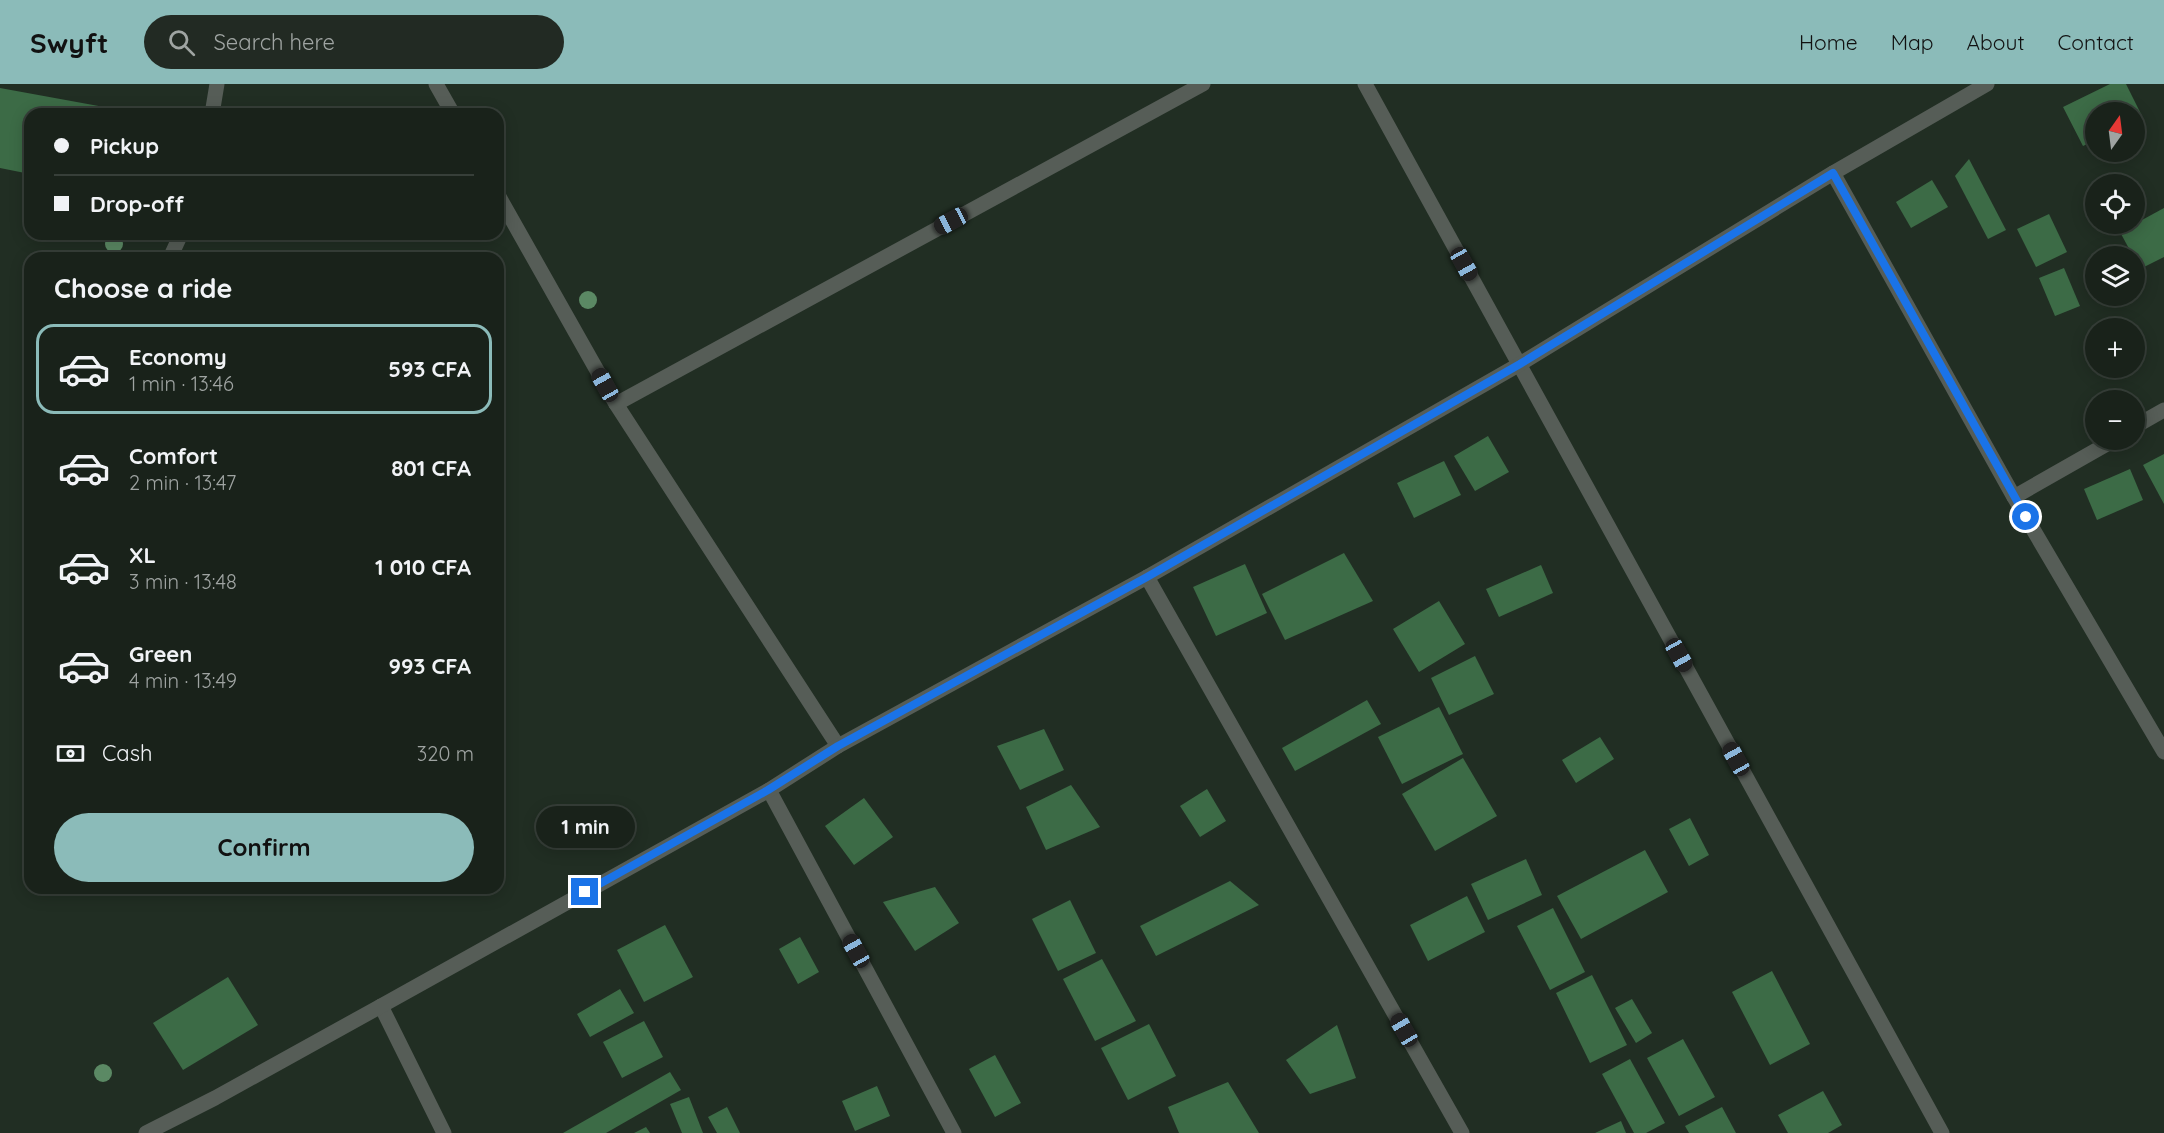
<!DOCTYPE html>
<html lang="en">
<head>
<meta charset="utf-8">
<style>
  body { margin:0; font-family:Quicksand,sans-serif; background:#222a23; color:#f1f3f6; height:100vh; display:flex; flex-direction:column; font-size:22px; white-space:nowrap }
  * { box-sizing:border-box; margin:0 }
  p { font-size:20px; color:#9fa4a2 }
  .icon { flex:none; width:33px; height:33px; fill:none; stroke:currentColor; stroke-width:2; stroke-linecap:round; stroke-linejoin:round }
  .map { position:relative; flex:1; overflow:hidden }
  .details { position:absolute; left:24px; top:168px; width:480px; height:642px; display:flex; flex-direction:column; background:#19221a; border-radius:18px; box-shadow:0 3px 15px #0003,0 0 0 2px #373f39 }
  .details>* { flex:none }
  .guide { position:absolute; left:24px; top:24px; width:480px; height:132px; border-radius:18px; box-shadow:0 3px 15px #0003,0 0 0 2px #373f39; display:grid; align-content:center; height:132px; padding:0 30px; background:#19221a }
  .needle { width:39px; rotate:14deg }
  .tools { position:absolute; left:2085px; top:18px; display:grid; gap:12px }
  .tools a { display:grid; place-items:center; width:60px; height:60px; border-radius:50%; background:#19221a; box-shadow:0 3px 15px #0003,0 0 0 2px #373f39; font-size:30px }
  .end { position:absolute; width:27px; height:27px; margin:-14px; border:8px solid #1a73e8; background:#fff; box-shadow:0 0 0 3px #fff }
  .from { border-radius:50% }
  .bubble { position:absolute; height:42px; border-radius:21px; background:#19221a; box-shadow:0 3px 15px #0003,0 0 0 2px #373f39; font-size:20px; font-weight:700; line-height:42px; text-align:center }
  .car { position:absolute; width:18px; height:36px; margin:-18px -9px; border-radius:8px; box-shadow:0 0 4px 2px #0007; background:linear-gradient(#222 24%,#8ab4d8 0 40%,#222 0 76%,#8ab4d8 0 86%,#222 0) }
  .guide b { display:flex; align-items:center; gap:21px; height:57px; font-size:22px }
  .guide b+b { border-top:2px solid #373f39 }
  .guide i { width:15px; height:15px; background:#f1f3f6 }
  ul { padding:0; list-style:none }
  li { display:flex; align-items:center; gap:18px; height:90px; margin:0 12px 9px; padding:0 18px; border:3px solid transparent; border-radius:18px }
  li div { flex:1 }
  li b { display:block; font-size:22px }
  li em { font-style:normal; font-weight:700 }
  li.active { border-color:#8bbbb9 }
  li>.icon { width:54px; height:54px; stroke-width:1.5 }
  h2 { padding:0 30px; font-size:27px; line-height:72px }
  .pay { display:flex; align-items:center; gap:15px; height:66px; padding:0 30px; font-size:22px }
  .pay p { margin-inline-start:auto }
  .action { display:flex; gap:12px; margin-top:auto; padding:12px 30px }
  .action a { flex:1; height:69px; border-radius:36px; background:#8bbbb9; color:#111; font-size:24px; font-weight:700; line-height:69px; text-align:center }
  header { display:flex; align-items:center; gap:36px; box-sizing:border-box; height:84px; padding:0 30px; background:#8bbbb9; color:#111 }
  header strong { font-size:28px }
  nav { display:flex; gap:33px; margin-inline-start:auto; font-size:21px }
  .search { width:420px; height:54px; background:#222a23; display:flex; align-items:center; gap:15px; box-sizing:border-box; padding:0 21px; border-radius:33px; color:#9fa4a2; font-size:22px }
  .map>svg:first-child { display:block }
</style>
</head>
<body>
<header>
<strong>Swyft</strong>
<div class="search"><svg class="icon" aria-label="search" viewBox="0 0 24 24"><circle cx="10" cy="10" r="6"/><path d="M15 15l6 6"/></svg>Search here</div>
<nav><a>Home</a><a>Map</a><a>About</a><a>Contact</a></nav>
</header>
<div class="map">
<svg width="2164" height="1049" viewBox="0 0 2164 1049">
  <rect width="100%" height="100%" fill="#212e23"/>
  <g fill="#3c6b46">
    <path d="M2110,0H2126L2142,32L2134,36V28H2096V56L2083,62L2063,23Z"/>
    <path d="M0,4L137,29V30H30V90L0,84Z"/>
    <path d="M1969,75L2006,146L1988,155L1955,92Z"/>
    <path d="M1932,96L1948,123L1911,144L1896,118Z"/>
    <path d="M2164,124V173L2140,185L2120,148Z"/>
    <path d="M2049,130L2067,168L2036,183L2017,145Z"/>
    <path d="M2064,184L2080,222L2055,232L2039,194Z"/>
    <path d="M1488,352L1509,388L1475,407L1454,372Z"/>
    <path d="M2164,370V420L2143,381Z"/>
    <path d="M1444,377L1461,411L1414,434L1397,399Z"/>
    <path d="M2130,385L2143,416L2097,436L2084,405Z"/>
    <path d="M1344,469L1373,517L1285,556L1262,510Z"/>
    <path d="M1245,480L1267,529L1216,552L1193,503Z"/>
    <path d="M1541,481L1553,509L1499,533L1486,505Z"/>
    <path d="M1439,517L1465,560L1419,588L1393,545Z"/>
    <path d="M1475,572L1494,610L1449,631L1431,594Z"/>
    <path d="M1367,616L1381,640L1295,687L1282,664Z"/>
    <path d="M1439,623L1463,670L1402,700L1378,653Z"/>
    <path d="M1044,645L1064,686L1020,706L997,662Z"/>
    <path d="M1600,653L1614,675L1576,699L1562,676Z"/>
    <path d="M1463,674L1497,732L1435,767L1402,710Z"/>
    <path d="M1071,701L1100,743L1046,766L1026,723Z"/>
    <path d="M1207,705L1226,737L1200,753L1180,722Z"/>
    <path d="M864,714L893,753L854,781L825,742Z"/>
    <path d="M1690,734L1709,771L1689,782L1669,745Z"/>
    <path d="M1645,766L1668,808L1581,855L1557,812Z"/>
    <path d="M1526,775L1542,811L1488,836L1471,800Z"/>
    <path d="M1230,797L1259,821L1156,872L1140,842Z"/>
    <path d="M935,803L959,839L915,867L883,818Z"/>
    <path d="M1467,812L1485,848L1428,877L1410,841Z"/>
    <path d="M1070,816L1096,869L1058,887L1032,835Z"/>
    <path d="M1553,824L1585,888L1550,906L1517,842Z"/>
    <path d="M665,841L693,893L644,918L617,866Z"/>
    <path d="M800,853L819,888L798,900L779,865Z"/>
    <path d="M1102,875L1136,937L1095,957L1063,895Z"/>
    <path d="M1772,887L1810,960L1770,981L1732,908Z"/>
    <path d="M1592,891L1627,961L1590,979L1556,909Z"/>
    <path d="M228,893L258,941L183,986L153,939Z"/>
    <path d="M620,905L634,929L590,953L577,930Z"/>
    <path d="M1632,915L1652,949L1636,959L1615,924Z"/>
    <path d="M644,937L663,973L622,994L603,958Z"/>
    <path d="M1149,940L1176,992L1128,1016L1101,964Z"/>
    <path d="M1337,941L1356,994L1310,1010L1286,976Z"/>
    <path d="M1683,955L1715,1013L1679,1032L1647,974Z"/>
    <path d="M995,971L1021,1019L995,1033L969,985Z"/>
    <path d="M1630,975L1665,1039L1646,1049H1634L1602,990Z"/>
    <path d="M670,988L681,1006L606,1049H563Z"/>
    <path d="M1228,998L1259,1049H1179L1168,1023Z"/>
    <path d="M877,1002L890,1032L855,1047L842,1017Z"/>
    <path d="M1823,1007L1842,1041L1828,1049H1788L1778,1031Z"/>
    <path d="M689,1013L703,1049H682L670,1020Z"/>
    <path d="M727,1023L740,1049H717L708,1033Z"/>
    <path d="M1722,1023L1736,1049H1689L1685,1042Z"/>
    <path d="M1621,1037L1626,1049H1595Z"/>
    <path d="M646,1043L650,1049H634Z"/>
  </g>
  <g fill="none" stroke-linecap="round" stroke-linejoin="round">
    <g stroke="#565d57" stroke-width="15">
      <path d="M212,30L217,0"/>
      <path d="M170,174L181,150"/>
    </g>
    <g stroke="#565d57" stroke-width="15">
      <path d="M436,0L453,30"/>
      <path d="M1365,0L1942,1049"/>
      <path d="M1833,89L2014,413L2164,668"/>
      <path d="M498,111L616,320L838,662"/>
      <path d="M616,320L1203,0"/>
      <path d="M2134,343L2164,326"/>
      <path d="M2014,413L2114,356"/>
      <path d="M1147,493L1462,1049"/>
      <path d="M769,706L954,1049"/>
      <path d="M381,922L444,1049"/>
      <path d="M146,1049L215,1014L381,922L769,706L838,662L1147,493L1520,280L1833,89L1987,0"/>
    </g>
  </g>
  <g fill="#5b8964">
    <circle cx="114" cy="160" r="9"/>
    <circle cx="588" cy="216" r="9"/>
    <circle cx="103" cy="989" r="9"/>
  </g>
  <g fill="none" stroke-linecap="round" stroke-linejoin="round">
    <path stroke="#1a73e8" stroke-width="8" d="M585,808L768,706L838,662L1147,493L1520,280L1833,89L2026,433"/>
  </g>
</svg>
<div class="tools">
<a><svg class="needle" viewBox="-14 -14 28 28"><path d="M0-13l5 13h-10z" fill="#e53935"/><path d="M0 13l5-13h-10z" fill="#9fa4a2"/></svg></a>
<a><svg class="icon" aria-label="locate" viewBox="0 0 24 24"><circle cx="12" cy="12" r="6"/><path d="M12 2v4M12 18v4M2 12h4M18 12h4"/></svg></a>
<a><svg class="icon" aria-label="layers" viewBox="0 0 24 24"><path d="M12 4l9 5-9 5-9-5zM3 14l9 5 9-5"/></svg></a>
<a>+</a>
<a>−</a>
</div>
<i class="end from" style="left:2026px;top:433px"></i>
<i class="end" style="left:585px;top:808px"></i>
<div class="bubble" style="left:536px;top:722px;width:99px">1 min</div>
<i class="car" style="left:951px;top:137px;rotate:242deg"></i>
<i class="car" style="left:1464px;top:180px;rotate:151deg"></i>
<i class="car" style="left:605px;top:301px;rotate:331deg"></i>
<i class="car" style="left:1679px;top:571px;rotate:151deg"></i>
<i class="car" style="left:1736px;top:675px;rotate:331deg"></i>
<i class="car" style="left:856px;top:867px;rotate:331deg"></i>
<i class="car" style="left:1404px;top:946px;rotate:330deg"></i>
<div class="guide">
<b><i class="from"></i>Pickup</b>
<b><i></i>Drop-off</b>
</div>
<section class="details">
<h2>Choose a ride</h2>
<ul>
<li class="active"><svg class="icon" aria-label="car" viewBox="0 0 24 24"><path d="M5 17H2v-5l4-1 3-4h7l3 4 3 1v5h-3M9 17h6M6 11h13"/><circle cx="7" cy="17" r="2"/><circle cx="17" cy="17" r="2"/></svg><div><b>Economy</b><p>1 min · 13:46</p></div><em>593 CFA</em></li>
<li><svg class="icon" aria-label="car" viewBox="0 0 24 24"><path d="M5 17H2v-5l4-1 3-4h7l3 4 3 1v5h-3M9 17h6M6 11h13"/><circle cx="7" cy="17" r="2"/><circle cx="17" cy="17" r="2"/></svg><div><b>Comfort</b><p>2 min · 13:47</p></div><em>801 CFA</em></li>
<li><svg class="icon" aria-label="car" viewBox="0 0 24 24"><path d="M5 17H2v-5l4-1 3-4h7l3 4 3 1v5h-3M9 17h6M6 11h13"/><circle cx="7" cy="17" r="2"/><circle cx="17" cy="17" r="2"/></svg><div><b>XL</b><p>3 min · 13:48</p></div><em>1 010 CFA</em></li>
<li><svg class="icon" aria-label="car" viewBox="0 0 24 24"><path d="M5 17H2v-5l4-1 3-4h7l3 4 3 1v5h-3M9 17h6M6 11h13"/><circle cx="7" cy="17" r="2"/><circle cx="17" cy="17" r="2"/></svg><div><b>Green</b><p>4 min · 13:49</p></div><em>993 CFA</em></li>
</ul>
<div class="pay"><svg class="icon" aria-label="cash" viewBox="0 0 24 24"><path d="M3 7h18v10H3z"/><circle cx="12" cy="12" r="2"/></svg>Cash<p>320 m</p></div>
<div class="action"><a>Confirm</a></div>
</section>
</div>
</body>
</html>
